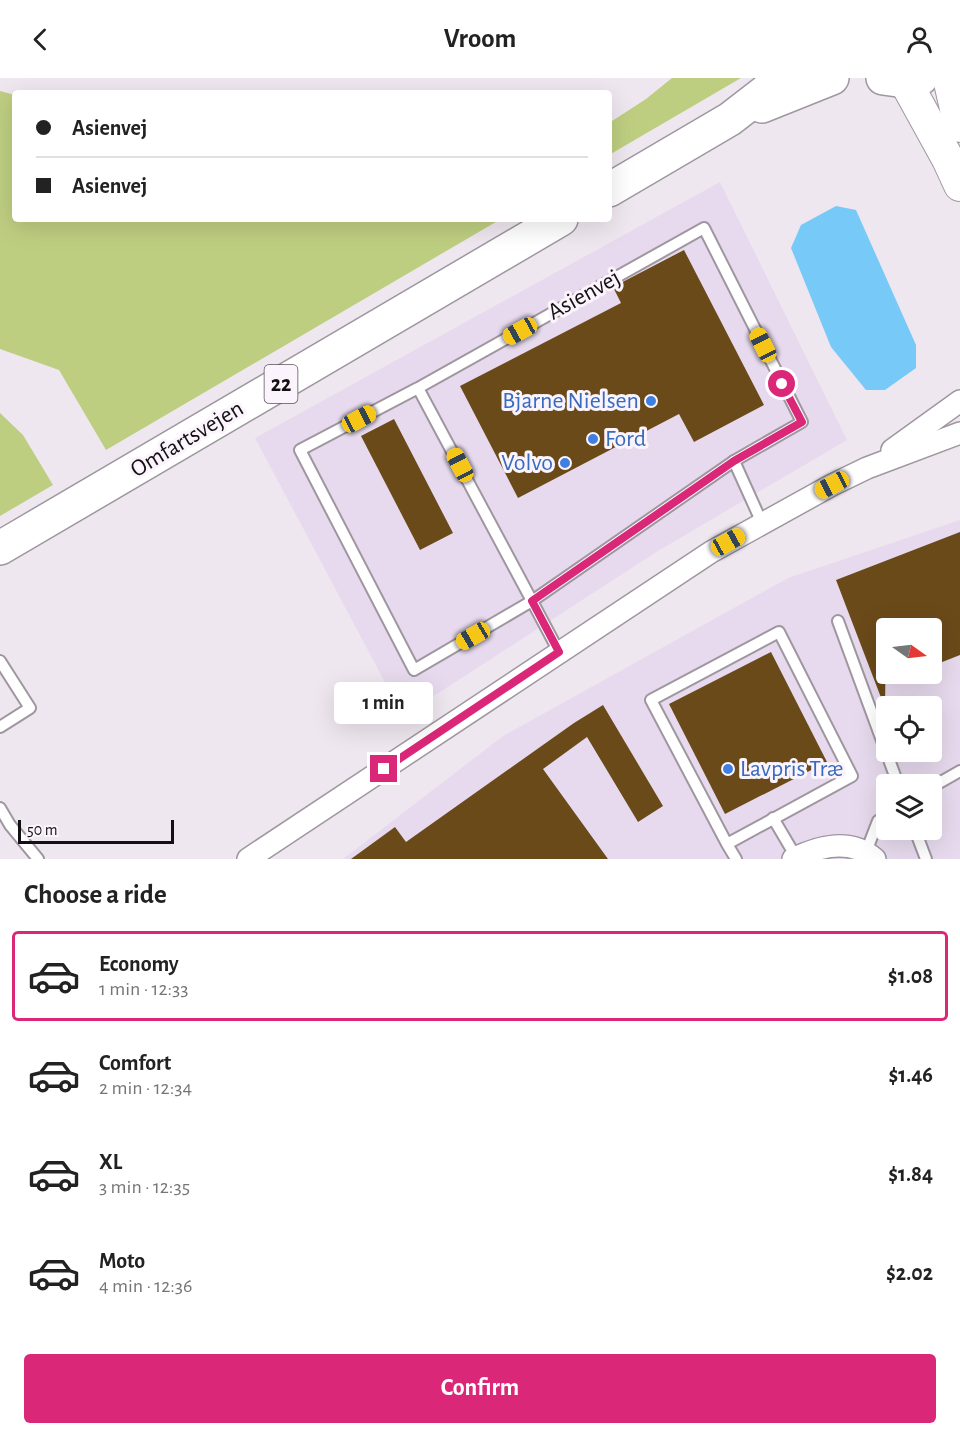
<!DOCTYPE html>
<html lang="en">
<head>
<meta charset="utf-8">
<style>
  body { margin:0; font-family:"Alegreya Sans",sans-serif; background:#f6f6f6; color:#222; height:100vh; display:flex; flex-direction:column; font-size:22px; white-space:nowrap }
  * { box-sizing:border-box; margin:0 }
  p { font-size:20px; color:#767676 }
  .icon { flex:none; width:33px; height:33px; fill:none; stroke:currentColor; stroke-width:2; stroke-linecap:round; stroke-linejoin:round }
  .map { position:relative; height:781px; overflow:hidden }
  .sheet { display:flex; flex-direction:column; background:#fff; flex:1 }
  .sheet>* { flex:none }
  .hud { position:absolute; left:12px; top:12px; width:600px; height:132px; border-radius:6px; box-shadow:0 6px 24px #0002; display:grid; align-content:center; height:132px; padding:0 24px; background:#fff }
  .needle { width:39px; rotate:104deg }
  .buttons { position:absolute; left:876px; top:540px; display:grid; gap:12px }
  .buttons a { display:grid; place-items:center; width:66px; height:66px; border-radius:6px; background:#fff; box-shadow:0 6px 24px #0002; font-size:30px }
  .scale { position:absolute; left:18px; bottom:15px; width:156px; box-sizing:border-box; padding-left:6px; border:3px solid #131013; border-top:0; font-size:16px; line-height:21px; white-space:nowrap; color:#131013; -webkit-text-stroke:4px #fcf4fc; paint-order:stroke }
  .end { position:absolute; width:27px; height:27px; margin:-14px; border:8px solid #db2777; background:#fff; box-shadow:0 0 0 3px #fff }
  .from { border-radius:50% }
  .bubble { position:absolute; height:42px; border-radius:6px; background:#fff; box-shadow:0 6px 24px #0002; font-size:20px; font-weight:700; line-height:42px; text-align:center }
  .car { position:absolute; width:18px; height:36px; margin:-18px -9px; border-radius:8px; box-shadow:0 0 4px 2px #0007; background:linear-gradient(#f5c518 24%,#345 0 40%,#f5c518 0 76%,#345 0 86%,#f5c518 0) }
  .hud b { display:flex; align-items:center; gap:21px; height:57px; font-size:22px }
  .hud b+b { border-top:2px solid #e0e0e0 }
  .hud i { width:15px; height:15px; background:#222 }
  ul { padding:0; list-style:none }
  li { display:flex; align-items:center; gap:18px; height:90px; margin:0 12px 9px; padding:0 12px; border:3px solid transparent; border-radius:6px }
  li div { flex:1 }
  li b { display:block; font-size:22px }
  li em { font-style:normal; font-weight:700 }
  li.current { border-color:#db2777 }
  li>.icon { width:54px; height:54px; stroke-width:1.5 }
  h2 { padding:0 24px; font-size:27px; line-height:72px }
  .cta { display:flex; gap:12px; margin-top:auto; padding:12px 24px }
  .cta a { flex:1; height:69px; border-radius:6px; background:#db2777; color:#fff; font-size:24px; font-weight:700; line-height:69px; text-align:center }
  header { display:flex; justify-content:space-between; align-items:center; height:78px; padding:0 24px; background:#fff; font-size:27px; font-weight:700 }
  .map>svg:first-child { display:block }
</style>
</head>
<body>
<header><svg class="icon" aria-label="back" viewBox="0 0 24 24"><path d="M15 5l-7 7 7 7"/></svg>Vroom<svg class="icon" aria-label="person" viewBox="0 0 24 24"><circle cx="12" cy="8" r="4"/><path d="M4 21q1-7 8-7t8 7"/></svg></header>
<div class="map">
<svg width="960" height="781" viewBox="0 0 960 781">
  <rect width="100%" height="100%" fill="#efe7ef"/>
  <g fill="#e7daee" fill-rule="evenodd">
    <path d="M720,104L847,362L658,473L403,638L255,360Z"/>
    <path d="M960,442V781H343L503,658L788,500ZM886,550H932V596H886ZM886,628H932V674H886ZM886,706H932V752H886Z"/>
  </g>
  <g fill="#bece81">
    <path d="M672,0H741L609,77V45L646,21Z"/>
    <path d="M0,13L15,17V141H501L106,372L59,292L0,271Z"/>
    <path d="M0,335L23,357L53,407L0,438Z"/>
  </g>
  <path fill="#77c9f8" d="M836,128L856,132L916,267V290L885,312H866L831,269L791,170L801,147Z"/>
  <g fill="#6b4a19">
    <path d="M684,172L764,327L694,364L679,336L518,420L460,308L621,225L613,209Z"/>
    <path d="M394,341L453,455L420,472L361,358Z"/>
    <path d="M960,454V577L932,588V550H886L885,630L836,502Z"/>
    <path d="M771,574L827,684L725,736L669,626Z"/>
    <path d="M603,627L663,728L638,744L587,659L543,691L608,781H351L395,749L406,764L574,645Z"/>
  </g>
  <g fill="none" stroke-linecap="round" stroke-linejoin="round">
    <defs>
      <g id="service">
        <path d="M418,310L300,372L414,592L532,523L734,383L802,344L704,150L418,310L532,523L559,574"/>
        <path d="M734,383L762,445"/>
        <path d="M838,543L898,706"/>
        <path d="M0,583L30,630L0,649"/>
        <path d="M932,709L960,693"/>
        <path d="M0,730L10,747L38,781"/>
        <path d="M773,740L796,779"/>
        <path d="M915,752L926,781"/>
        <path d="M727,766L852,698L779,554L651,622L727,766L736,781"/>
        <path d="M866,774L878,743L886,738"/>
      </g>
      <g id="minor">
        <path d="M892,372L960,323"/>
        <path d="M248,781L711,474L832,407L867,390L960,355"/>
        <path d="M793,781C819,768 851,760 875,781"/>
      </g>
      <g id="secondary">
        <path d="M949,0L960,48"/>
        <path d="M905,3L948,81L960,107"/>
      </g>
      <g id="primary">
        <path d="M883,0L905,3L921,0"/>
        <path d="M762,28L832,0"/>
        <path d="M609,112L730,41L783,0"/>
        <path d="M0,470L561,141"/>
      </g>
    </defs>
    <use href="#service" stroke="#9f979f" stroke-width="14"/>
    <use href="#minor" stroke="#9f979f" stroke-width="24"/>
    <use href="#secondary" stroke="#9f979f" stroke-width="34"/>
    <use href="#primary" stroke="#9f979f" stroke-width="36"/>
    <use href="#service" stroke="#fff" stroke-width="10"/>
    <use href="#minor" stroke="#fff" stroke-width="21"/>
    <use href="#secondary" stroke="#fff" stroke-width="32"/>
    <use href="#primary" stroke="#fff" stroke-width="33"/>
  </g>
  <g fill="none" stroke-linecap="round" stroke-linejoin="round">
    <path stroke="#db2777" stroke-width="8" d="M384,691L559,574L532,523L734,383L802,344L782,306"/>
  </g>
  <g fill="#3f7fe0" stroke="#fcf4fc" stroke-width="2">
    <circle cx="651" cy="323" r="6"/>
    <circle cx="593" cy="361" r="6"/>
    <circle cx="565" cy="385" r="6"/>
    <circle cx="728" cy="691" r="6"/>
  </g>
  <g text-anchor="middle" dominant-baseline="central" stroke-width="6" stroke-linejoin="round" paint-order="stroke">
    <rect fill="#fcf4fc" stroke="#595459" stroke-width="1.5" x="264.5" y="287" width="33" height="38" rx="4.5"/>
    <g font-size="22" font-weight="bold" fill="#131013">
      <text x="281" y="306">22</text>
    </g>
    <g font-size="24" fill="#131013" stroke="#fcf4fc">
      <text transform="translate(584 217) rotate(-29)">Asienvej</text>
      <text transform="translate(187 361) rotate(-31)">Omfartsvejen</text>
    </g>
    <g font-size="24" fill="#366cbe" stroke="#fcf4fc" text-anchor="end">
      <text x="639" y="323">Bjarne Nielsen</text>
      <text x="605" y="361" text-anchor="start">Ford</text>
      <text x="553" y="385">Volvo</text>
      <text x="740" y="691" text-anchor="start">Lavpris Træ</text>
    </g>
  </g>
</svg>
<div class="buttons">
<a><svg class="needle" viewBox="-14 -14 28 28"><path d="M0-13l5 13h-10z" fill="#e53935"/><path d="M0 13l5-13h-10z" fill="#767676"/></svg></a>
<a><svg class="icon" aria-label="locate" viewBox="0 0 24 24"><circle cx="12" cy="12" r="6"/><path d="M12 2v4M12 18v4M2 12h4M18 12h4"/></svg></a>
<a><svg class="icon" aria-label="layers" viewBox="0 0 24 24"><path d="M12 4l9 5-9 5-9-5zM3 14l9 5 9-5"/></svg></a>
</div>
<div class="scale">50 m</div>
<i class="end from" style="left:782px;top:306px"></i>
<i class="end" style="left:384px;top:691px"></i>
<div class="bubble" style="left:334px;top:604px;width:99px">1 min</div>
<i class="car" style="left:520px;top:253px;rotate:241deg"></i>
<i class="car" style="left:763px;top:267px;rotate:333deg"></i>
<i class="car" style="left:359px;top:341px;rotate:62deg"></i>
<i class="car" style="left:460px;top:387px;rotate:332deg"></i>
<i class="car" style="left:832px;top:407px;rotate:242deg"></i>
<i class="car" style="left:728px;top:464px;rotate:61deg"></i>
<i class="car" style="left:473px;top:558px;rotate:240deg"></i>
<div class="hud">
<b><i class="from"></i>Asienvej</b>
<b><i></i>Asienvej</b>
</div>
</div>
<section class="sheet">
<h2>Choose a ride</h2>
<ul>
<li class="current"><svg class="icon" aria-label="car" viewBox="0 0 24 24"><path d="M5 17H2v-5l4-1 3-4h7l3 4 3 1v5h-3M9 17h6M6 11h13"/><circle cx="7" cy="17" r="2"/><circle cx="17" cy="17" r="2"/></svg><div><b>Economy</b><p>1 min · 12:33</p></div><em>$1.08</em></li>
<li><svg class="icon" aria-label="car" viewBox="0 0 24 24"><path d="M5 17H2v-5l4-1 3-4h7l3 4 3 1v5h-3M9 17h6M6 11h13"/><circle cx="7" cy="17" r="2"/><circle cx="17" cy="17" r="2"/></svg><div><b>Comfort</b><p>2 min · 12:34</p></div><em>$1.46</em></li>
<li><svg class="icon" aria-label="car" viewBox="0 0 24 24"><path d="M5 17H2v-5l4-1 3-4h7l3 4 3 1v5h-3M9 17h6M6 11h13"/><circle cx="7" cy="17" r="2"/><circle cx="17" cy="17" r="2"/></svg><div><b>XL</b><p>3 min · 12:35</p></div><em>$1.84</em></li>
<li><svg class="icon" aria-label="car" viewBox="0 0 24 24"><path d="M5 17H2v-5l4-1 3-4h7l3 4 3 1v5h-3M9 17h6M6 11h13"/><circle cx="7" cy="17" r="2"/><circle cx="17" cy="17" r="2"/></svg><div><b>Moto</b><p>4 min · 12:36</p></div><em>$2.02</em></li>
</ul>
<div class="cta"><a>Confirm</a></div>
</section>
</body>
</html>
